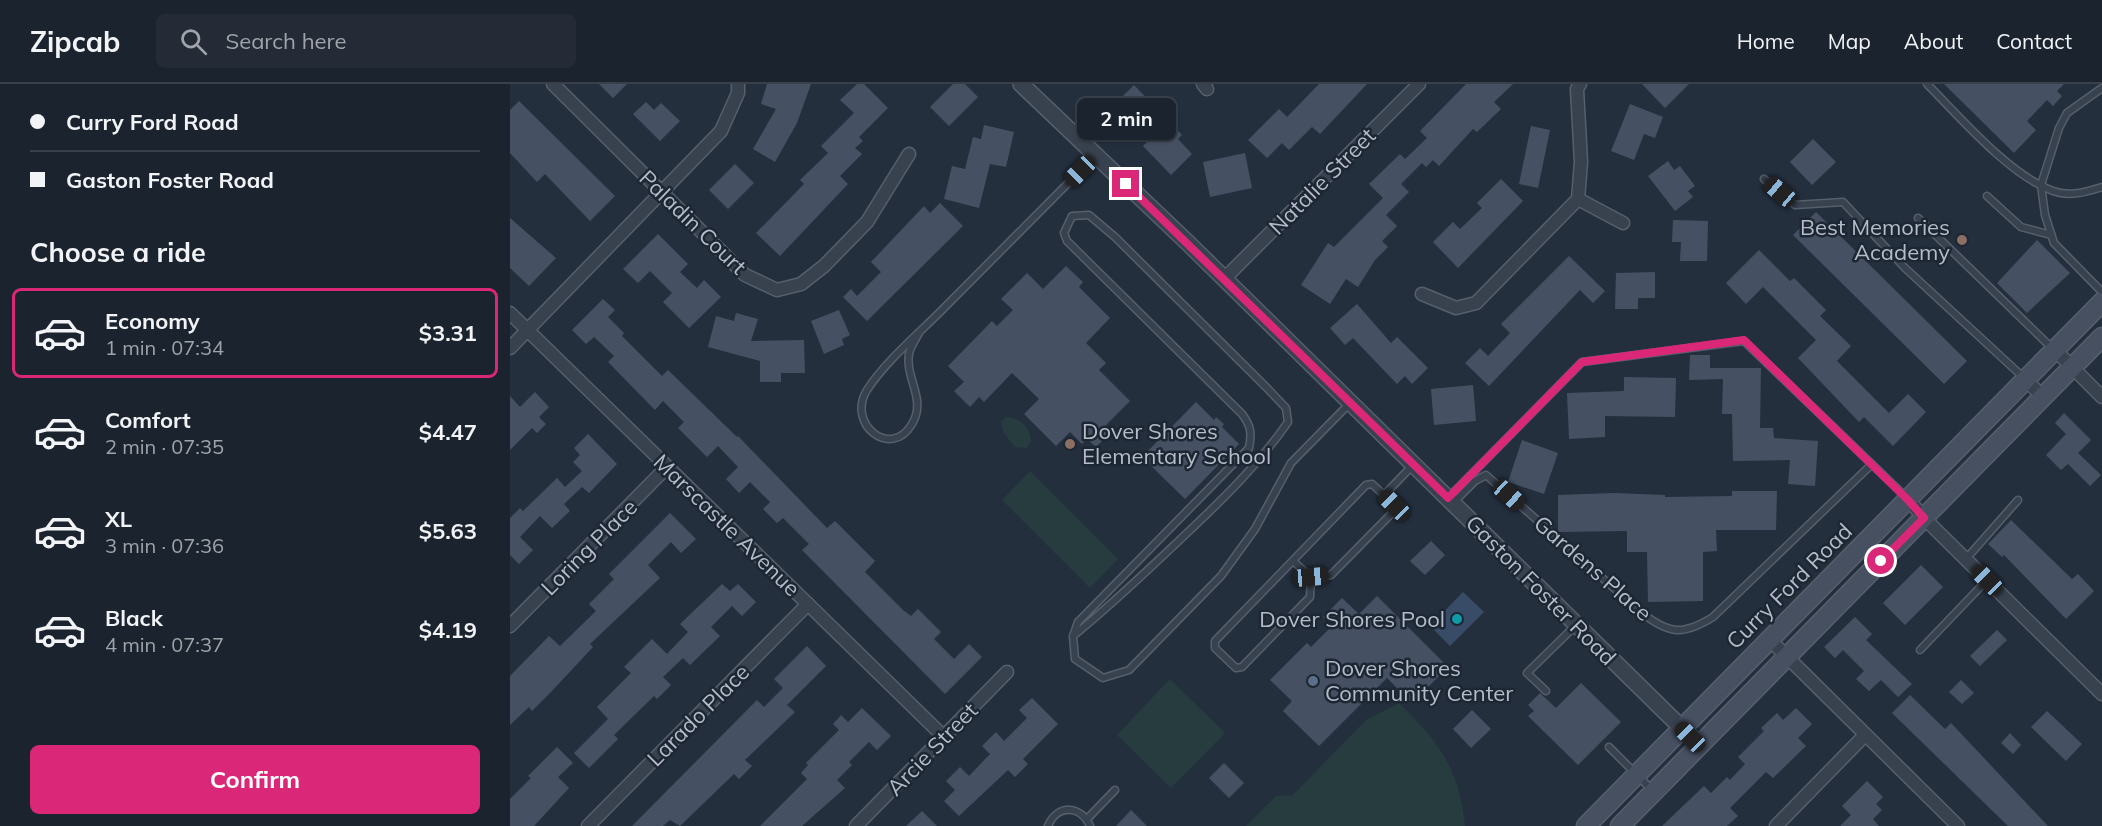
<!DOCTYPE html>
<html lang="en">
<head>
<meta charset="utf-8">
<style>
  body { margin:0; font-family:Mulish,sans-serif; background:#242b36; color:#f1f3f6; height:100vh; display:flex; flex-direction:column; font-size:22px; white-space:nowrap }
  * { box-sizing:border-box; margin:0 }
  p { font-size:20px; color:#a0a4aa }
  .icon { flex:none; width:33px; height:33px; fill:none; stroke:currentColor; stroke-width:2; stroke-linecap:round; stroke-linejoin:round }
  .map { position:relative; flex:1; overflow:hidden }
  .panel { display:flex; flex-direction:column; background:#1b232e; width:510px }
  .panel>* { flex:none }
  .banner { display:grid; align-content:center; height:132px; padding:0 30px; background:#1b232e }
  .end { position:absolute; width:27px; height:27px; margin:-14px; border:8px solid #db2777; background:#fff; box-shadow:0 0 0 3px #fff }
  .from { border-radius:50% }
  .bubble { position:absolute; height:42px; border-radius:9px; background:#1b232e; box-shadow:0 2px 4px #0004,0 0 0 2px #39404a; font-size:20px; font-weight:700; line-height:42px; text-align:center }
  .car { position:absolute; width:18px; height:36px; margin:-18px -9px; border-radius:8px; box-shadow:0 0 4px 2px #0007; background:linear-gradient(#222 24%,#8ab4d8 0 40%,#222 0 76%,#8ab4d8 0 86%,#222 0) }
  .banner b { display:flex; align-items:center; gap:21px; height:57px; font-size:22px }
  .banner b+b { border-top:2px solid #39404a }
  .banner i { width:15px; height:15px; background:#f1f3f6 }
  ul { padding:0; list-style:none }
  li { display:flex; align-items:center; gap:18px; height:90px; margin:0 12px 9px; padding:0 18px; border:3px solid transparent; border-radius:9px }
  li div { flex:1 }
  li b { display:block; font-size:22px }
  li em { font-style:normal; font-weight:700 }
  li.selected { border-color:#db2777 }
  li>.icon { width:54px; height:54px; stroke-width:1.5 }
  h2 { padding:0 30px; font-size:27px; line-height:72px }
  .primary-button { display:flex; gap:12px; margin-top:auto; padding:12px 30px }
  .primary-button a { flex:1; height:69px; border-radius:9px; background:#db2777; color:#fff; font-size:24px; font-weight:700; line-height:69px; text-align:center }
  header { display:flex; align-items:center; gap:36px; box-sizing:border-box; height:84px; padding:0 30px; background:#1b232e; border-bottom:2px solid #39404a }
  header strong { font-size:28px }
  nav { display:flex; gap:33px; margin-inline-start:auto; font-size:21px }
  .search { width:420px; height:54px; background:#242b36; display:flex; align-items:center; gap:15px; box-sizing:border-box; padding:0 21px; border-radius:9px; color:#a0a4aa; font-size:22px }
  main { display:flex; flex:1; min-height:0 }
  .map>svg:first-child { display:block }
</style>
</head>
<body>
<header>
<strong>Zipcab</strong>
<div class="search"><svg class="icon" aria-label="search" viewBox="0 0 24 24"><circle cx="10" cy="10" r="6"/><path d="M15 15l6 6"/></svg>Search here</div>
<nav><a>Home</a><a>Map</a><a>About</a><a>Contact</a></nav>
</header>
<main>
<section class="panel">
<div class="banner">
<b><i class="from"></i>Curry Ford Road</b>
<b><i></i>Gaston Foster Road</b>
</div>
<h2>Choose a ride</h2>
<ul>
<li class="selected"><svg class="icon" aria-label="car" viewBox="0 0 24 24"><path d="M5 17H2v-5l4-1 3-4h7l3 4 3 1v5h-3M9 17h6M6 11h13"/><circle cx="7" cy="17" r="2"/><circle cx="17" cy="17" r="2"/></svg><div><b>Economy</b><p>1 min · 07:34</p></div><em>$3.31</em></li>
<li><svg class="icon" aria-label="car" viewBox="0 0 24 24"><path d="M5 17H2v-5l4-1 3-4h7l3 4 3 1v5h-3M9 17h6M6 11h13"/><circle cx="7" cy="17" r="2"/><circle cx="17" cy="17" r="2"/></svg><div><b>Comfort</b><p>2 min · 07:35</p></div><em>$4.47</em></li>
<li><svg class="icon" aria-label="car" viewBox="0 0 24 24"><path d="M5 17H2v-5l4-1 3-4h7l3 4 3 1v5h-3M9 17h6M6 11h13"/><circle cx="7" cy="17" r="2"/><circle cx="17" cy="17" r="2"/></svg><div><b>XL</b><p>3 min · 07:36</p></div><em>$5.63</em></li>
<li><svg class="icon" aria-label="car" viewBox="0 0 24 24"><path d="M5 17H2v-5l4-1 3-4h7l3 4 3 1v5h-3M9 17h6M6 11h13"/><circle cx="7" cy="17" r="2"/><circle cx="17" cy="17" r="2"/></svg><div><b>Black</b><p>4 min · 07:37</p></div><em>$4.19</em></li>
</ul>
<div class="primary-button"><a>Confirm</a></div>
</section>
<div class="map">
<svg width="1592" height="742" viewBox="0 0 1592 742">
  <rect width="100%" height="100%" fill="#242f3e"/>
  <g fill="#263c3f">
    <path d="M496,333C511,334 520,343 521,358L516,364L505,363L493,348L491,338Z"/>
    <path d="M520,387L608,475L580,504L492,416Z"/>
    <path d="M660,595L715,649L661,704L607,651Z"/>
    <path d="M889,619C929,658 949,684 955,742H736L766,712L783,711L856,636Z"/>
  </g>
  <path fill="#394c67" d="M953,508L974,528L940,562L920,542Z"/>
  <g fill="#455162">
    <path d="M89,0H117L103,14Z"/>
    <path d="M257,0H301L287,39L265,78L243,65L266,25L251,20Z"/>
    <path d="M347,0H354L378,24L349,53L353,57L345,64L352,70L330,92L338,100L270,172L246,149L294,100L290,96L318,69L311,62L344,29L330,16Z"/>
    <path d="M443,0H455L468,13L439,42L420,23Z"/>
    <path d="M809,0H857L810,50L802,43L779,66L772,59L757,74L738,56L769,25L777,33Z"/>
    <path d="M956,0H1003L984,18L991,25L967,48L963,45L929,82L923,76L916,83L912,79L891,100L899,108L876,131L887,142L872,157L878,163L865,176L848,203L836,195L820,220L791,201L818,159L824,163L873,114L859,100L890,70L895,75L917,54L910,47Z"/>
    <path d="M1132,0H1179L1155,24Z"/>
    <path d="M1434,0H1554L1547,7L1552,12L1543,22L1537,16L1517,37L1526,46L1504,69Z"/>
    <path d="M624,1L672,51L668,55L682,70L661,91L633,62L637,58L602,23Z"/>
    <path d="M9,17L105,112L80,137L35,90L27,98L0,69V26Z"/>
    <path d="M136,18L144,26L151,19L170,37L150,57L123,30Z"/>
    <path d="M1120,20L1153,33L1145,54L1134,50L1124,76L1101,67Z"/>
    <path d="M474,41L504,48L496,83L480,80L469,124L434,115L442,82L455,85L463,53L471,55Z"/>
    <path d="M1021,42L1040,46L1028,104L1009,100Z"/>
    <path d="M1303,55L1326,78L1302,101L1280,78Z"/>
    <path d="M735,69L742,104L700,113L693,78Z"/>
    <path d="M1158,77L1164,86L1170,82L1185,102L1178,107L1183,113L1165,127L1138,92Z"/>
    <path d="M225,80L244,99L218,125L199,106Z"/>
    <path d="M991,95L1013,117L948,184L923,158L943,138L950,145L972,124L967,119Z"/>
    <path d="M430,119L453,142L357,237L333,213L341,205L347,212L371,188L361,178L414,122L420,129Z"/>
    <path d="M1306,128L1457,277L1434,300L1283,151Z"/>
    <path d="M0,134L46,174L19,202L0,184Z"/>
    <path d="M1163,136L1198,137L1197,177H1170L1171,158H1162Z"/>
    <path d="M148,150L178,180L170,188L187,204L194,196L211,213L179,244L153,218L162,209L140,187L128,199L113,185Z"/>
    <path d="M1527,156L1560,189L1517,229L1487,199Z"/>
    <path d="M1249,166L1280,197L1284,194L1316,226L1310,232L1341,262L1327,277L1379,329L1398,310L1416,328L1383,362L1354,333L1349,338L1288,274L1306,256L1253,203L1236,220L1216,199Z"/>
    <path d="M1059,172L1095,207L1083,219L1070,206L979,302L955,279L970,264L978,272L1000,249L991,240Z"/>
    <path d="M556,182L573,198L569,203L600,234L576,259L596,279L589,286L620,317L596,341L602,347L586,363L577,355L572,360L560,348L546,362L514,330L529,315L502,289L474,318L469,313L460,323L444,307L454,298L438,282L482,237L487,242L503,226L491,215L517,189L533,205Z"/>
    <path d="M1145,188V214H1128V225H1105L1106,189Z"/>
    <path d="M93,215L105,226L98,233L114,249L112,252L152,292L158,286L227,353L228,352L317,444L325,437L365,477L355,488L393,526L401,532L408,525L431,548L424,555L444,575L459,560L472,573L435,610L292,466L299,460L273,434L267,439L253,425L260,418L240,398L229,409L216,395L228,383L208,362L197,373L168,344L174,338L153,317L145,326L98,278L104,272L84,253L76,260L62,246Z"/>
    <path d="M847,220L881,259L887,253L918,284L902,300L895,292L887,300L843,254L835,261L820,244Z"/>
    <path d="M329,226L340,251L332,255L334,261L314,270L301,237Z"/>
    <path d="M226,229L248,235L241,257L294,256L295,289H271V298H250V277L198,263L206,232L224,237Z"/>
    <path d="M1180,271H1200V284H1251L1250,344H1263L1264,354L1308,357L1305,402L1278,400L1280,376L1223,377L1222,330H1212L1213,295L1179,296Z"/>
    <path d="M1114,293L1166,294L1165,333L1095,332V353L1059,355L1057,309L1114,307Z"/>
    <path d="M963,301L966,337L924,341L921,305Z"/>
    <path d="M25,308L39,323L29,333L36,340L27,349L22,344L0,366V312L10,323Z"/>
    <path d="M686,318L704,336L706,333L714,340L712,343L729,360L675,415L632,373Z"/>
    <path d="M1554,329L1581,356L1568,369L1591,391L1580,402L1558,380L1551,386L1536,371L1556,350L1545,339Z"/>
    <path d="M78,350L107,380L79,409L72,403L54,420L60,427L42,444L30,432L10,453L23,466L9,480L0,471V434L10,424L13,427L47,394L55,403L72,387L63,378L70,371L64,364Z"/>
    <path d="M1012,356L1048,369L1034,410L998,398Z"/>
    <path d="M1222,407H1267L1266,446H1206L1207,467L1193,468V517L1138,518L1137,468H1117V447L1048,448V411L1104,409L1155,411V413L1222,412Z"/>
    <path d="M160,429L186,455L171,469L161,458L138,481L150,494L80,560L83,563L41,608L22,627L19,623L0,641V592L39,552L50,562L86,527L79,520L104,495L99,490Z"/>
    <path d="M1501,436L1562,495L1568,490L1584,507L1556,535L1494,471L1492,473L1478,460Z"/>
    <path d="M921,457L935,471L915,491L900,477Z"/>
    <path d="M1411,481L1433,503L1395,541L1373,519Z"/>
    <path d="M212,500L220,507L228,500L246,518L232,532L222,522L201,543L210,552L180,581L173,574L153,593L161,601L147,615L144,612L104,651L108,655L79,684L64,669L98,635L87,623L121,589L114,583L142,555L157,570L178,548L170,540Z"/>
    <path d="M867,512L938,583L902,619L877,594L809,662L773,627L782,617L760,596L797,559L801,563L822,542L813,533L832,514L849,530Z"/>
    <path d="M1345,533L1362,550L1356,556L1402,600L1388,613L1371,596L1359,607L1346,595L1354,587L1333,566L1325,574L1314,563Z"/>
    <path d="M1487,546L1497,556L1470,582L1460,572Z"/>
    <path d="M297,562L316,582L277,621L285,628L235,676L242,682L229,695L224,690L170,742L160,736L153,742H122L247,616L254,623L273,604L264,595Z"/>
    <path d="M1451,596L1464,609L1452,620L1439,608Z"/>
    <path d="M1071,599L1111,638L1068,681L1018,632L1024,627L1018,621L1030,609L1046,624Z"/>
    <path d="M1400,611L1435,645L1441,639L1538,742H1498L1382,629Z"/>
    <path d="M522,614L548,640L513,675L518,680L505,693L498,686L449,732L434,717L445,706L436,697L450,683L459,692L480,670L472,662L486,648L494,657L517,634L509,626Z"/>
    <path d="M352,624L381,652L367,666L359,658L339,678L342,681L327,696L335,704L292,742H250L297,695L291,689L298,681L296,679L329,646L323,640L331,631L338,638Z"/>
    <path d="M1286,624L1302,640L1288,654L1296,662L1263,694L1256,688L1220,724L1228,732L1217,742H1152L1194,702L1201,709L1217,693L1220,696L1235,680L1228,673L1254,647L1251,644L1267,629L1273,636Z"/>
    <path d="M962,626L981,645L961,664L943,645Z"/>
    <path d="M1537,627L1572,660L1556,677L1521,643Z"/>
    <path d="M1500,649L1511,661L1503,670L1491,659Z"/>
    <path d="M47,663L63,679L48,693L59,704L24,742H0V715L21,694L18,692Z"/>
    <path d="M714,679L734,699L719,714L699,694Z"/>
    <path d="M1357,697L1373,713L1366,720L1372,726L1363,735L1369,742H1330L1341,731L1332,722Z"/>
    <path d="M621,726L637,742H606Z"/>
    <path d="M412,727L427,742H396Z"/>
  </g>
  <g fill="none" stroke-linecap="round" stroke-linejoin="round">
    <defs>
      <g id="service">
        <path d="M1417,0C1450,33 1499,91 1543,107C1559,113 1576,108 1592,103"/>
        <path d="M1592,4L1557,29L1549,44L1531,101L1535,131L1544,159L1592,208"/>
        <path d="M1254,95L1285,121L1333,118L1395,184L1513,293"/>
        <path d="M1477,112L1511,143L1541,151"/>
        <path d="M1408,134L1544,266"/>
        <path d="M409,249C406,255 400,263 399,270C395,295 417,315 402,340C381,376 336,340 357,306C374,279 408,250 431,227C483,175 534,123 585,72"/>
        <path d="M874,411L884,421V427L821,491L801,493L800,513L732,583L726,584L705,564V557L856,401L862,400L874,411L903,381"/>
        <path d="M938,414L1072,278L1234,257L1397,414"/>
        <path d="M944,418L965,397L976,391L1132,529C1160,551 1174,551 1203,533L1362,380"/>
        <path d="M1456,475L1508,416"/>
        <path d="M783,477L801,493"/>
        <path d="M563,552C603,520 639,485 676,450C713,415 749,380 778,338L776,324L756,303L605,153L579,131L562,132L554,149L557,157L732,330C741,342 742,349 739,364L568,538L563,552L565,575L593,594L619,586L711,492L745,445L781,379L840,319"/>
        <path d="M1410,566L1477,496"/>
        <path d="M1036,607L1017,589L1066,541"/>
        <path d="M1099,663L1143,707"/>
        <path d="M577,735L605,706"/>
        <path d="M538,742C547,720 571,721 580,742"/>
      </g>
      <g id="minor">
        <path d="M43,0L235,191L267,206L291,200L314,182L357,138L399,70"/>
        <path d="M693,0L697,5"/>
        <path d="M1068,115L1113,139"/>
        <path d="M714,195L909,0"/>
        <path d="M912,210L946,224L966,219L1068,115L1071,78L1067,5L1070,0"/>
        <path d="M0,229L434,653"/>
        <path d="M0,264L211,47L228,9V0"/>
        <path d="M1545,266L1592,313"/>
        <path d="M1516,296L1533,313"/>
        <path d="M1398,415L1414,434L1592,610"/>
        <path d="M0,542L157,383"/>
        <path d="M1260,556L1448,742"/>
        <path d="M78,742L298,520"/>
        <path d="M346,742L497,588"/>
        <path d="M1266,742L1355,651"/>
      </g>
      <path id="tertiary" d="M511,0L678,159L1189,661"/>
      <g id="secondary">
        <path d="M1076,742L1592,218"/>
        <path d="M1110,742L1592,253"/>
      </g>
    </defs>
    <use href="#service" stroke="#565f6c" stroke-width="9"/>
    <use href="#minor" stroke="#565f6c" stroke-width="15"/>
    <use href="#tertiary" stroke="#565f6c" stroke-width="18"/>
    <use href="#secondary" stroke="#565f6c" stroke-width="21"/>
    <use href="#service" stroke="#38414e" stroke-width="6"/>
    <use href="#minor" stroke="#38414e" stroke-width="12"/>
    <use href="#tertiary" stroke="#38414e" stroke-width="15"/>
    <use href="#secondary" stroke="#465061" stroke-width="18"/>
  </g>
  <g fill="none" stroke-linecap="round" stroke-linejoin="round">
    <path stroke="#db2777" stroke-width="8" d="M616,100L938,414L1072,278L1234,256L1398,416L1414,434L1371,477"/>
  </g>
  <g fill="#8d6e63" stroke="#1d2633" stroke-width="2">
    <circle cx="1452" cy="156" r="6"/>
    <circle cx="560" cy="360" r="6"/>
  </g>
  <circle fill="#0f9aa8" stroke="#1d2633" stroke-width="2" cx="947" cy="535" r="6"/>
  <circle fill="#5c6f8a" stroke="#1d2633" stroke-width="2" cx="803" cy="597" r="6"/>
  <g text-anchor="middle" dominant-baseline="central" stroke-width="5" stroke-linejoin="round" paint-order="stroke">
    <g font-size="22" fill="#b4bcc9" stroke="#1d2633">
      <text transform="translate(812 97) rotate(-45)">Natalie Street</text>
      <text transform="translate(183 138) rotate(44)">Paladin Court</text>
      <text transform="translate(217 441) rotate(44)">Marscastle Avenue</text>
      <text transform="translate(79 463) rotate(-45)">Loring Place</text>
      <text transform="translate(1083 484) rotate(41)">Gardens Place</text>
      <text transform="translate(1279 502) rotate(-45)">Curry Ford Road</text>
      <text transform="translate(1031 506) rotate(45)">Gaston Foster Road</text>
      <text transform="translate(188 631) rotate(-45)">Larado Place</text>
      <text transform="translate(422 665) rotate(-46)">Arcie Street</text>
    </g>
    <g font-size="22" fill="#b4bcc9" stroke="#1d2633" text-anchor="end">
      <text x="1440" y="143">Best Memories<tspan x="1440" dy="25">Academy</tspan></text>
      <text x="572" y="347" text-anchor="start">Dover Shores<tspan x="572" dy="25">Elementary School</tspan></text>
      <text x="935" y="535">Dover Shores Pool</text>
      <text x="815" y="584" text-anchor="start">Dover Shores<tspan x="815" dy="25">Community Center</tspan></text>
    </g>
  </g>
</svg>
<i class="end from" style="left:1371px;top:477px"></i>
<i class="end" style="left:616px;top:100px"></i>
<div class="bubble" style="left:567px;top:14px;width:99px">2 min</div>
<i class="car" style="left:570px;top:87px;rotate:225deg"></i>
<i class="car" style="left:1270px;top:108px;rotate:310deg"></i>
<i class="car" style="left:999px;top:411px;rotate:132deg"></i>
<i class="car" style="left:884px;top:421px;rotate:315deg"></i>
<i class="car" style="left:801px;top:493px;rotate:85deg"></i>
<i class="car" style="left:1477px;top:496px;rotate:315deg"></i>
<i class="car" style="left:1180px;top:653px;rotate:315deg"></i>
</div>
</main>
</body>
</html>
